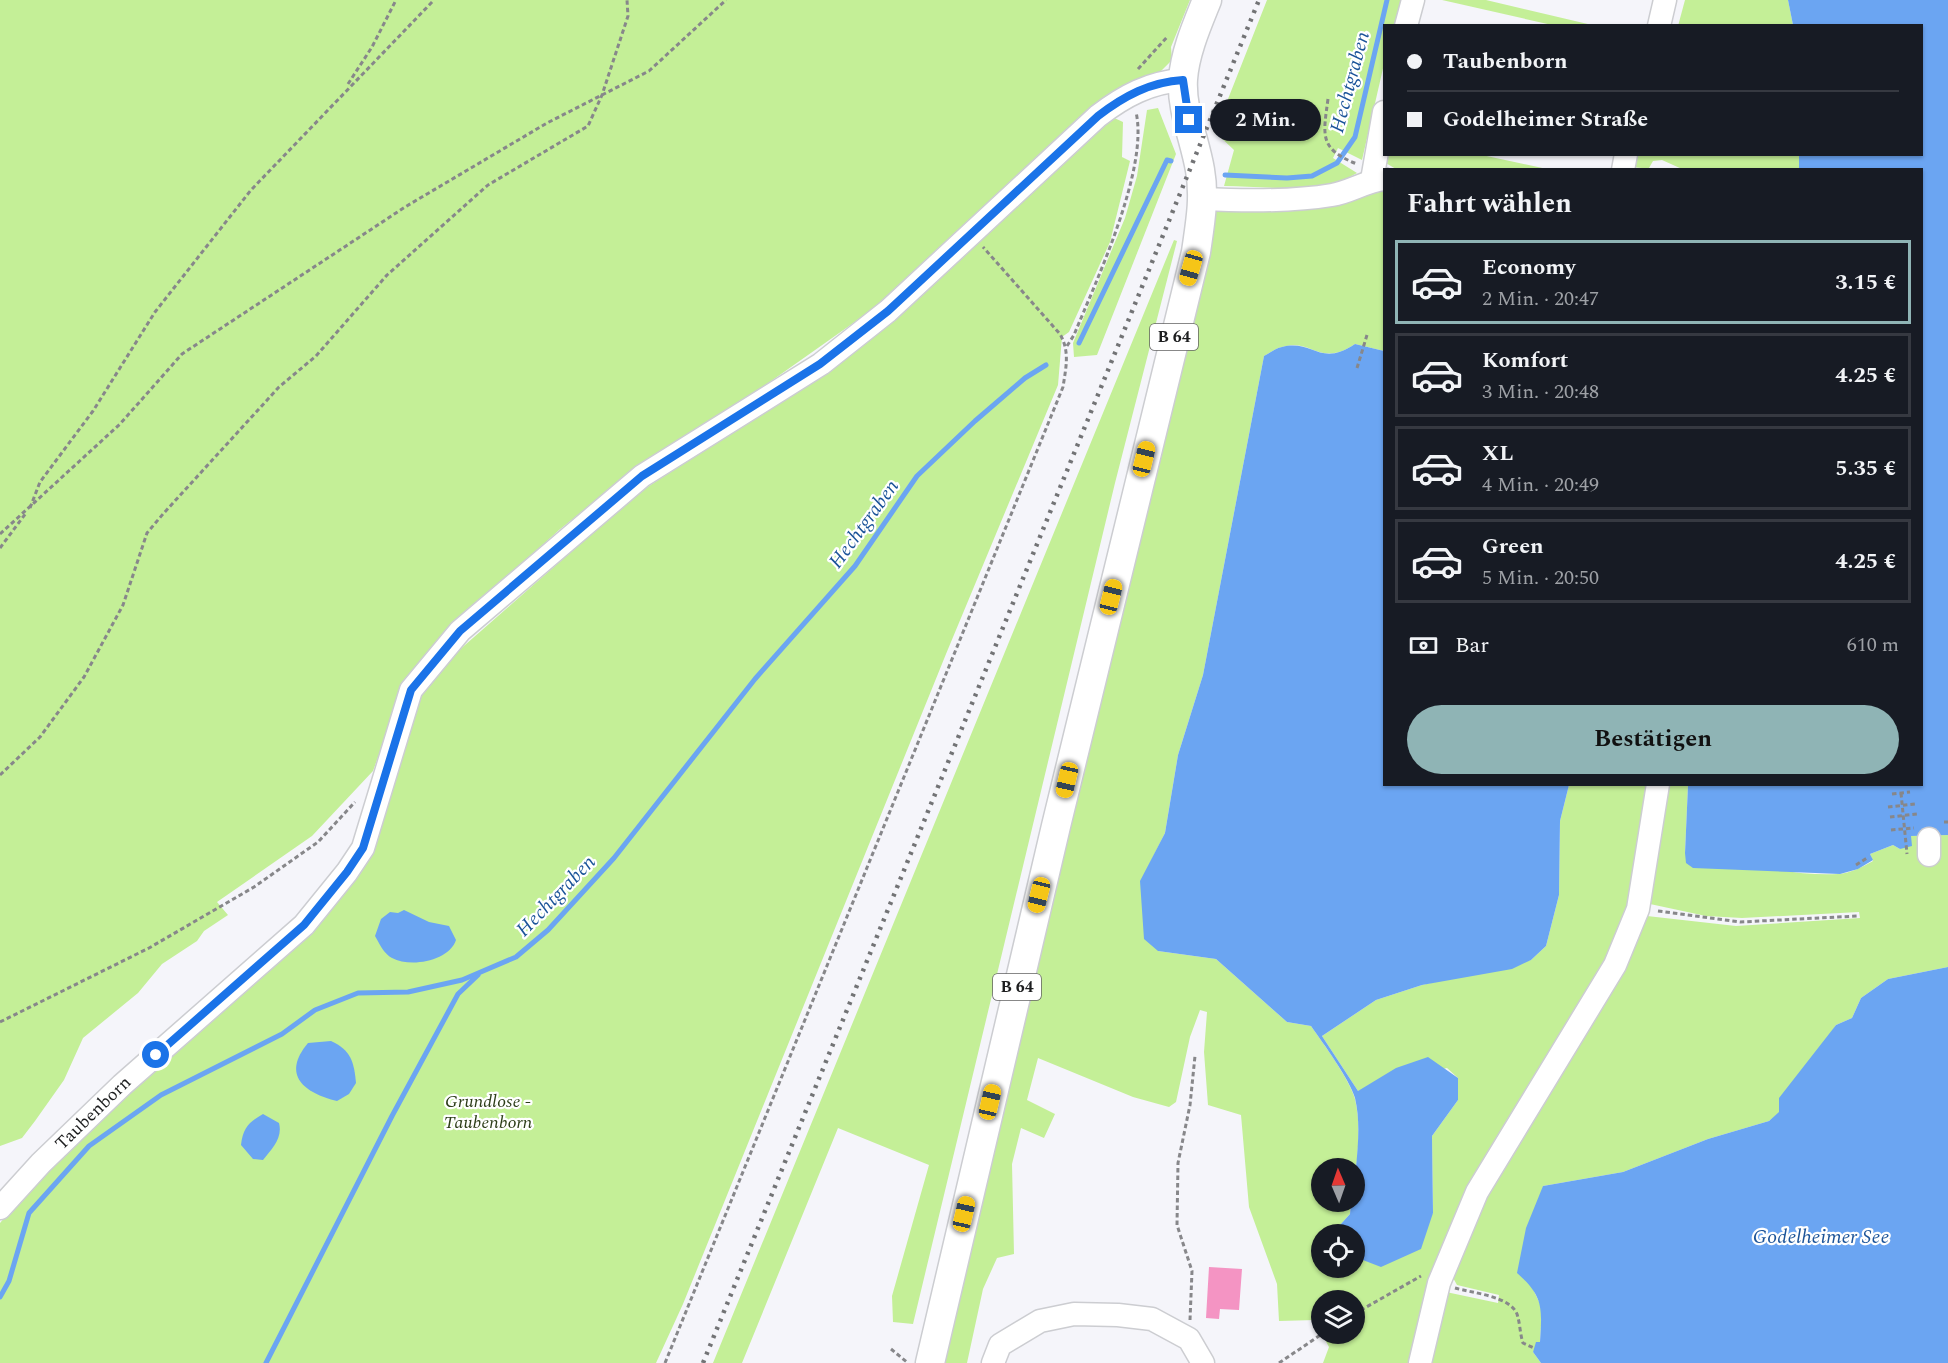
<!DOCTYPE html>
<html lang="de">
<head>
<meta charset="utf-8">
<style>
  body { margin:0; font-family:Spectral,serif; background:#242831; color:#f1f3f6; height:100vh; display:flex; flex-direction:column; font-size:22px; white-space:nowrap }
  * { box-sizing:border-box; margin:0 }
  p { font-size:20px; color:#9ea1a6 }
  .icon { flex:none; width:33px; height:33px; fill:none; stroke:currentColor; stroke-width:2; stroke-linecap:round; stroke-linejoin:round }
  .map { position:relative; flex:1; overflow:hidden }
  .sheet { position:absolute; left:1383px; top:168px; width:540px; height:618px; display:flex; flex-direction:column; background:#171b24; border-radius:0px; box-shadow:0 2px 4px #0004 }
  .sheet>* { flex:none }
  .hud { position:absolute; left:1383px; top:24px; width:540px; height:132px; border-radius:0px; box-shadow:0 2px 4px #0004; display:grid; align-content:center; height:132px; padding:0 24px; background:#171b24 }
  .needle { width:39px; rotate:358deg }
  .fabs { position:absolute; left:1311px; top:1158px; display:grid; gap:12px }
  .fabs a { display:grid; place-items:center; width:54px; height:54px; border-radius:50%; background:#171b24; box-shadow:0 2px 4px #0004; font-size:30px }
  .end { position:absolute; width:27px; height:27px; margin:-14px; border:8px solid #1a73e8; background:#fff; box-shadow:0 0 0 3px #fff }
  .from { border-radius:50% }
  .bubble { position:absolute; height:42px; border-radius:21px; background:#171b24; box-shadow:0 2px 4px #0004; font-size:20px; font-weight:700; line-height:42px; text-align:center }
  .car { position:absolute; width:18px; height:36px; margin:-18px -9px; border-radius:8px; box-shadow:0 0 4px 2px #0007; background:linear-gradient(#f5c518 24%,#345 0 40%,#f5c518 0 76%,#345 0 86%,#f5c518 0) }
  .hud b { display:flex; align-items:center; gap:21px; height:57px; font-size:22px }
  .hud b+b { border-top:2px solid #363941 }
  .hud i { width:15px; height:15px; background:#f1f3f6 }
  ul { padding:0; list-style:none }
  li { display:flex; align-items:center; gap:18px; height:84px; margin:0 12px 9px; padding:0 12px; border:3px solid #363941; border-radius:0px }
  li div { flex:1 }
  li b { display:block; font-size:22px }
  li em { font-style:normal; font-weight:700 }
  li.selected { border-color:#8fb4b5 }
  li>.icon { width:54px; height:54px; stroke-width:1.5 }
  h2 { padding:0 24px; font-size:27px; line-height:72px }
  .pay { display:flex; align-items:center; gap:15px; height:66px; padding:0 24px; font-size:22px }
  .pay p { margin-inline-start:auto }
  .primary-button { display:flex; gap:12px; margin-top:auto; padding:12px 24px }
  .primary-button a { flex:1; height:69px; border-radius:36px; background:#8fb4b5; color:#111; font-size:24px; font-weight:700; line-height:69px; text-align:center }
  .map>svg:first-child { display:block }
</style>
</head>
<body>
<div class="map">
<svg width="1948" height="1363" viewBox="0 0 1948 1363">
  <rect width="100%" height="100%" fill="#f5f5fa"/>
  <g fill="#c4ef97">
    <path d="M0,0H1190L1171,47L1172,60L1157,75L876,307L716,420L632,472L559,530L437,641L405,682L373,771L312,836L217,902L228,915L204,931L197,941L162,964L138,993L83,1038L64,1080L35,1121L22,1138L0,1146Z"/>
    <path d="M1267,0H1403L1395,25L1384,26V64L1362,160L1338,148L1333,158L1357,173C1319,196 1266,186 1224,186L1234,150L1215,132Z"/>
    <path d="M1442,0H1486L1592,25H1552Z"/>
    <path d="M1685,0H1788L1793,25L1678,26Z"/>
    <path d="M1158,108L1176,154L1097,355L1074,357L1073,343L1125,218L1137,176L1147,110Z"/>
    <path d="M1110,116L1123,122L1122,157L1130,161L1110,242L1069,332L1062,337L1058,385L946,654L683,1304L656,1363H0V1223L64,1148L88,1133L136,1086L294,949L357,878L378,836L420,692L449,659L638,493L778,403Z"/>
    <path d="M1384,154L1482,155L1547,169H1396L1384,162Z"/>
    <path d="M1634,155H1799V169H1682L1662,160L1653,161L1649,168L1653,169L1631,167Z"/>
    <path d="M1384,184V351L1355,344C1319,368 1313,338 1282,347C1276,348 1270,353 1264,356L1203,675L1178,755L1165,833L1141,881L1158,951L1216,959L1287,1022L1311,1026C1323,1043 1350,1080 1355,1099C1361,1124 1358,1153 1355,1178L1354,1168H1322V1202H1351L1350,1214L1340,1225V1234H1322V1268H1354L1355,1257L1381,1266L1433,1213L1432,1136L1458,1100V1078L1447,1068L1358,1091L1322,1036L1376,1000L1422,985L1531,960L1546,946L1559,895L1560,821L1569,785H1653L1647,826L1617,946L1532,1085L1414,1363H1323L1329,1347L1322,1334H1354V1300H1322L1321,1332L1315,1320L1279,1321L1277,1284L1249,1207L1241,1115L1208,1105L1204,1052L1207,1012L1200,1010L1190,1037L1176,1102L1169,1107L1133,1097L1038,1058L1027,1100L1055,1114L1044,1138L1021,1128L1012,1164L1014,1254L997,1258L983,1289L967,1363H940L1216,209Z"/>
    <path d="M1174,240L1177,241L1115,483L913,1324L893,1322L892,1296L929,1165L838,1128L742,1363H713Z"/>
    <path d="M1665,785H1688L1685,853C1731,860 1792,877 1838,874C1851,873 1862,867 1873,861L1870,854L1893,845L1900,849L1911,836L1948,835V967L1888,979L1861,998L1852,1018L1836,1025L1780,1112L1769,1121L1708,1139L1623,1172L1543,1186L1531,1285L1542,1308L1540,1342L1533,1352L1541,1363H1426L1446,1292L1498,1303L1499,1295L1457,1285L1452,1276L1481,1200L1647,916L1736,926L1860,918L1859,912L1742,918L1706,916L1650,904Z"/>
  </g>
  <g fill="#6ba5f2">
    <path d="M1788,0H1948V835L1911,836L1912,846L1900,849L1893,845L1870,854L1873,860L1858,869L1840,874L1693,868L1686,863L1685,853L1688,785L1922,784V170L1799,169V154H1922V26L1793,25Z"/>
    <path d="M1355,344L1384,351V784L1569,785L1560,821L1559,895L1546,946L1531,960L1512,969L1422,985L1376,1000L1322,1036L1358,1091L1396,1068L1428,1057L1458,1078V1100L1432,1136L1433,1213L1421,1249L1381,1267L1355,1257L1354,1234H1340V1225L1350,1214L1351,1202H1354C1354,1168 1363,1132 1355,1098C1350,1080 1323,1043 1311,1026L1287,1022L1216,959L1158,951L1144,939L1140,881L1165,833L1178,755L1203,675L1264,356C1270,353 1276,348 1282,347C1313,339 1320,368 1355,344Z"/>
    <path d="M404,910L429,922L449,926L456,940C449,961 411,968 392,958C384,954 379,943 375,936L381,919L390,912L398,913Z"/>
    <path d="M1948,967V1363H1541L1533,1352L1536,1342H1540C1542,1308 1544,1297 1517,1273L1526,1228L1543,1186L1623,1172L1708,1139L1769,1121L1779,1112V1098L1836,1025L1852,1018L1861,998L1888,979Z"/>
    <path d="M331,1041C351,1050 354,1062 356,1083L349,1094L337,1101C304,1093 281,1075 308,1043Z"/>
    <path d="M263,1114L279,1123C283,1138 272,1149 263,1160L253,1159L241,1145C243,1128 249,1122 263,1114Z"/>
  </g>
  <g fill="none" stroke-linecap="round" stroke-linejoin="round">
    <g stroke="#6ba5f2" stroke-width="5">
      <path d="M1225,175L1287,178L1312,176L1337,163L1355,137L1387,0"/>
      <path d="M1079,343L1167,160L1171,161"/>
      <path d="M0,1297L9,1281L29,1213L89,1146L161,1095L282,1034L315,1010L358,993L408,992L462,980L516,957L548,930L614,858L755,679L855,566L917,476L975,421L1025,378L1046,365"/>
      <path d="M266,1363L392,1116L458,994L478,975"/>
    </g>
  </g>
  <path fill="#f494c3" d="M1209,1267L1242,1269L1239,1310L1220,1309L1219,1319L1206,1318Z"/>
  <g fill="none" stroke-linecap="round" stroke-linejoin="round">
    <defs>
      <g id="minor">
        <path d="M1406,26L1413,0"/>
        <path d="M1659,26L1665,0"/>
        <path d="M1623,170L1626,154"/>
        <path d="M1372,180L1384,112"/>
        <path d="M1203,199C1245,201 1291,202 1332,195C1350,192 1366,181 1384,179"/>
        <path d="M1929,839V855"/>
        <path d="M0,1208L41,1163L122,1085L304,925L347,872L363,848L411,690L460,631L642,476L821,364L888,311L1098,116C1124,96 1150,82 1183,80"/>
        <path d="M993,1363L1000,1345L1040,1321L1074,1314L1118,1315L1152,1319L1189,1339L1203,1363"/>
        <path d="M1420,1363L1439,1283L1477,1192L1615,965L1638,909L1658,784"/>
      </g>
      <path id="major" d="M930,1363L1056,826L1196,252C1200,224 1205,198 1200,170C1195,140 1181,110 1183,79C1185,52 1197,25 1207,0"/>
    </defs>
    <use href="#minor" stroke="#cccdd1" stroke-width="25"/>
    <use href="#major" stroke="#cccdd1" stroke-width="31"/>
    <g stroke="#87878a" stroke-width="3" stroke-dasharray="4.5 3" stroke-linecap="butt">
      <path d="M1138,69L1168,36"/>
      <path d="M348,84L372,47L396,0"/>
      <path d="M1328,99C1323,136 1319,149 1357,164"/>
      <path d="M1067,346L1074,335C1096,281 1149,169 1136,112"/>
      <path d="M1357,368L1367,335"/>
      <path d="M30,508L40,482L93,411L155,312L251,190L434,0"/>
      <path d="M0,534L120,424L182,354L405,207L547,123L649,71L726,0"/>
      <path d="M0,548L26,513"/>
      <path d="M0,775L40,737L84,677L123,605L147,533L163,514L279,387L316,356L387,275L488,185L588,126L602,95L628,16L627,0"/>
      <path d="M1901,793L1907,854"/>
      <path d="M1892,794L1910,792"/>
      <path d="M1888,807L1915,804"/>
      <path d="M1890,817L1917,814"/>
      <path d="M1944,822H1948"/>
      <path d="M1891,830L1914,828"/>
      <path d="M1856,865L1867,858"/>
      <path d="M1658,911L1740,922L1858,916"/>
      <path d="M0,1022L149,948L254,887L318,842L355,802"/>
      <path d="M1455,1288C1472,1293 1510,1296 1517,1314C1520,1323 1520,1334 1523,1343L1534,1348"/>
      <path d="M1354,1314L1421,1276"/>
      <path d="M1190,1320L1192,1271L1177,1225L1178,1163L1190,1105L1195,1056"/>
      <path d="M891,1349L908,1363"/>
      <path d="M665,1363L1063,387C1066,367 1070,352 1060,334L983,247"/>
      <path d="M1279,1363L1322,1334"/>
    </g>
    <use href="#minor" stroke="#fff" stroke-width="22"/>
    <use href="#major" stroke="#fff" stroke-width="28"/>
    <path stroke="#727375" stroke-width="4.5" stroke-dasharray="3 6" stroke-linecap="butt" d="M703,1363L1259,0"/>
  </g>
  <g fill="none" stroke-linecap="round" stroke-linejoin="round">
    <path stroke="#1a73e8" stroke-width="8" d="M156,1055L304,925L347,872L363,848L411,690L460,631L642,476L820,364L888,311L1098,116C1124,96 1150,82 1183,80L1189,120"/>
  </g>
  <g text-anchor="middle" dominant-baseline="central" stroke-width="4.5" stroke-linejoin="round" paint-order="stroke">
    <g fill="#fff" stroke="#616262" stroke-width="1.5">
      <rect x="1150" y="324" width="48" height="26" rx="4.5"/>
      <rect x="993" y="974" width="48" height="26" rx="4.5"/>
    </g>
    <g font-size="16" font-weight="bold" fill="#1d1e1f">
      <text x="1174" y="337">B 64</text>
      <text x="1017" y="987">B 64</text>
    </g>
    <g font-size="18" font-style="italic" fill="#2c3d18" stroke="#fff">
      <text x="488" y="1101">Grundlose -<tspan x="488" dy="21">Taubenborn</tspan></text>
    </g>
    <g font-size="18" fill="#1d1e1f" stroke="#fff">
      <text transform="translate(93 1113) rotate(-44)">Taubenborn</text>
    </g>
    <g font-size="20" font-style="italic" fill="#1c5499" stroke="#fff">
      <text transform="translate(1350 82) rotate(-75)">Hechtgraben</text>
      <text transform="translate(864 524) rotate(-54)">Hechtgraben</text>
      <text transform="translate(556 896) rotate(-46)">Hechtgraben</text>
      <text x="1821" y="1237">Godelheimer See</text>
    </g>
  </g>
</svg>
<div class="fabs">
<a><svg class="needle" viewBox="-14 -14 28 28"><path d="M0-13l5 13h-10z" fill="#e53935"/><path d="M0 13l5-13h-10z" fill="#9ea1a6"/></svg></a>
<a><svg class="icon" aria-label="locate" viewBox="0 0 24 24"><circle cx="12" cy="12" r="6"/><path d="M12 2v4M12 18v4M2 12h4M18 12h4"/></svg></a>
<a><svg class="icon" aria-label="layers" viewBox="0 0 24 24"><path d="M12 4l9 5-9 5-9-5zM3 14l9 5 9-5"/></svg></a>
</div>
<i class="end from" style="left:156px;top:1055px"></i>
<i class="end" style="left:1189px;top:120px"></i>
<div class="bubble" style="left:1210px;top:99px;width:111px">2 Min.</div>
<i class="car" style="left:1191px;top:268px;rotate:196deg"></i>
<i class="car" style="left:1144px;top:459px;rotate:14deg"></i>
<i class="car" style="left:1111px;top:597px;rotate:14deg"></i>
<i class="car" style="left:1067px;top:780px;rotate:193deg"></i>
<i class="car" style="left:1039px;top:895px;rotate:194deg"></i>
<i class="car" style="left:990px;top:1102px;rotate:13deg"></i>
<i class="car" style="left:964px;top:1214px;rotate:13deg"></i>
<div class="hud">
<b><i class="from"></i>Taubenborn</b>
<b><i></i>Godelheimer Straße</b>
</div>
<section class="sheet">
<h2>Fahrt wählen</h2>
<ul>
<li class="selected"><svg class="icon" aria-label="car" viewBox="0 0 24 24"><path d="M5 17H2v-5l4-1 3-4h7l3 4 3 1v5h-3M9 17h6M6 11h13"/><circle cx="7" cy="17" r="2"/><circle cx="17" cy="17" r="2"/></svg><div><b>Economy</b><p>2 Min. · 20:47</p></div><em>3.15 €</em></li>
<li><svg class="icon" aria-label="car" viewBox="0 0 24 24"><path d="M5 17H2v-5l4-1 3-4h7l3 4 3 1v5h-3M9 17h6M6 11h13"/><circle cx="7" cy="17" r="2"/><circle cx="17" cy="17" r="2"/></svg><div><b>Komfort</b><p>3 Min. · 20:48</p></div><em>4.25 €</em></li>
<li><svg class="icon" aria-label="car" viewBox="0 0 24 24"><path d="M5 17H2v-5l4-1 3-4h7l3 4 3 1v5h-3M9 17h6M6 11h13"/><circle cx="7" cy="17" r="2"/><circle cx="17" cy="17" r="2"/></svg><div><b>XL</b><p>4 Min. · 20:49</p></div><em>5.35 €</em></li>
<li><svg class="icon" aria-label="car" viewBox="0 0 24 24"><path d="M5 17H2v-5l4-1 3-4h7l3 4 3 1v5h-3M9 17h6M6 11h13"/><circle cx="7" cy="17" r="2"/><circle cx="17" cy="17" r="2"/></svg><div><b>Green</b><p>5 Min. · 20:50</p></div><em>4.25 €</em></li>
</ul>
<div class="pay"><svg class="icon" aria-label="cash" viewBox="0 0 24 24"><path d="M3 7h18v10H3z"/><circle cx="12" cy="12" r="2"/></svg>Bar<p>610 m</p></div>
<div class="primary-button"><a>Bestätigen</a></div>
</section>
</div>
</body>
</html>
